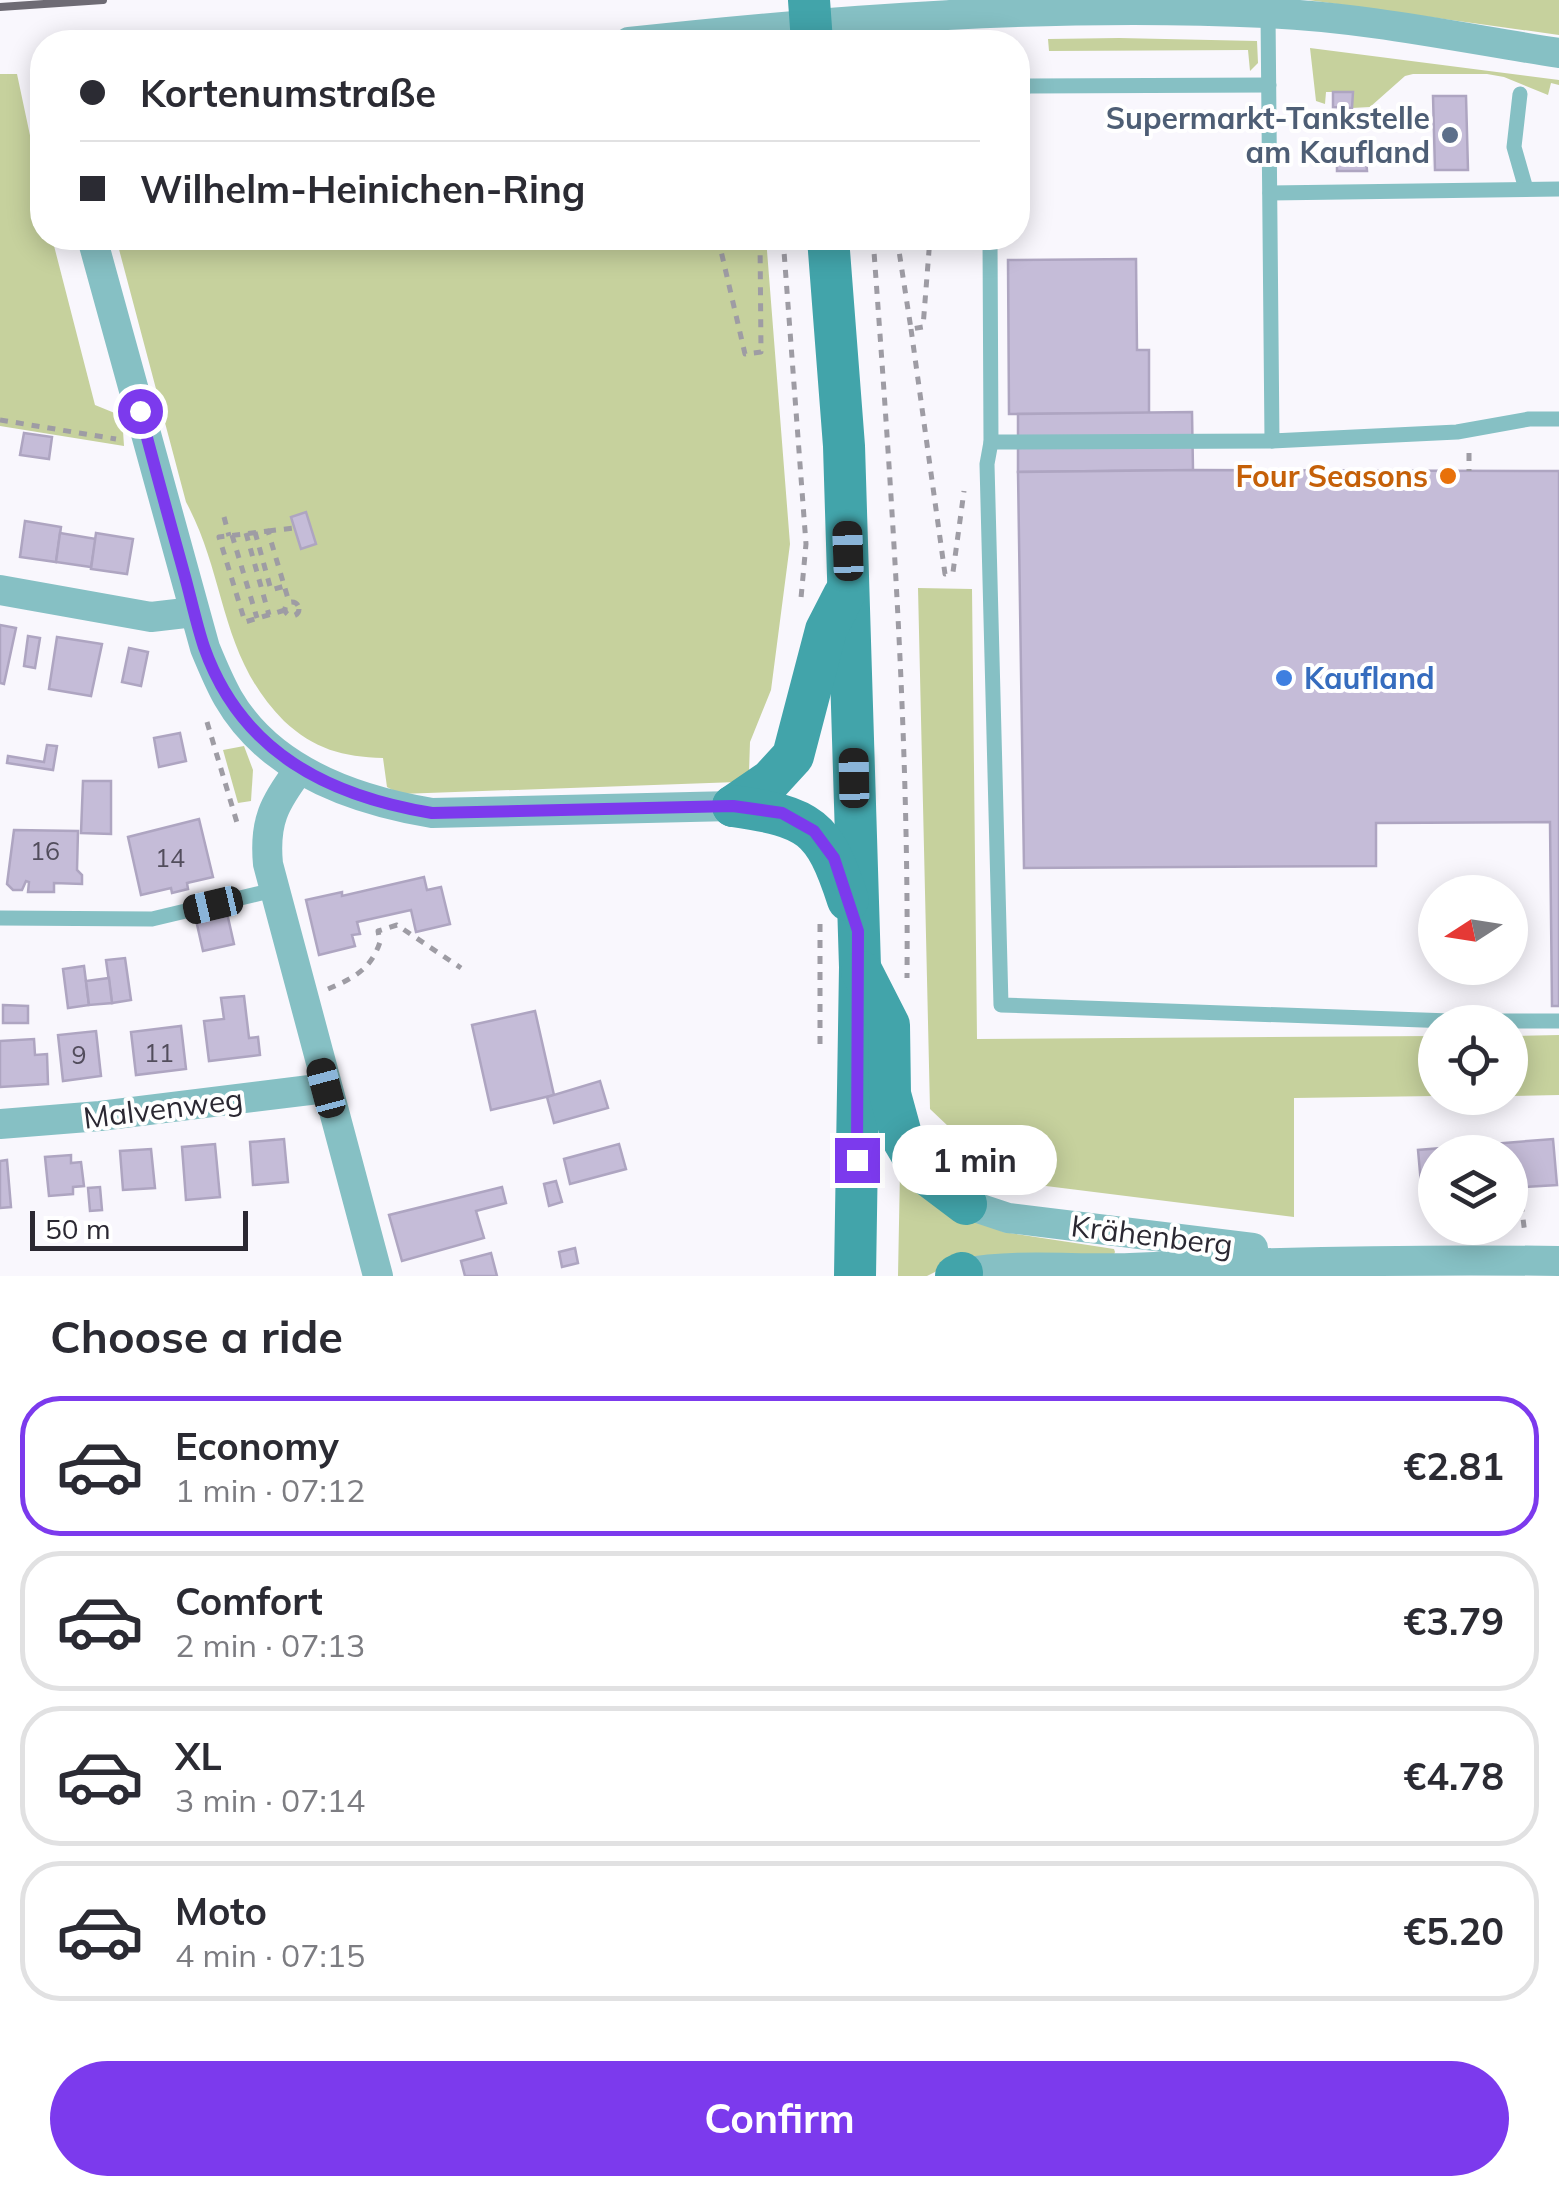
<!DOCTYPE html>
<html lang="en">
<head>
<meta charset="utf-8">
<style>
  body { margin:0; font-family:Mulish,sans-serif; background:#f2f2f3; color:#2b2b33; height:100vh; display:flex; flex-direction:column; font-size:38px; white-space:nowrap }
  * { box-sizing:border-box; margin:0 }
  p { font-size:32px; color:#7c7c81 }
  .icon { flex:none; width:55px; height:55px; fill:none; stroke:currentColor; stroke-width:2; stroke-linecap:round; stroke-linejoin:round }
  .map { position:relative; height:1276px; overflow:hidden }
  .details { display:flex; flex-direction:column; background:#fff; flex:1 }
  .details>* { flex:none }
  .guide { position:absolute; left:30px; top:30px; width:1000px; height:220px; border-radius:40px; box-shadow:0 5px 25px #0003; display:grid; align-content:center; height:220px; padding:0 50px; background:#fff }
  .needle { width:65px; rotate:258deg }
  .buttons { position:absolute; left:1418px; top:875px; display:grid; gap:20px }
  .buttons a { display:grid; place-items:center; width:110px; height:110px; border-radius:50%; background:#fff; box-shadow:0 5px 25px #0003; font-size:50px }
  .scale { position:absolute; left:30px; bottom:25px; width:218px; box-sizing:border-box; padding-left:10px; border:5px solid #2b2832; border-top:0; font-size:28px; line-height:35px; white-space:nowrap; color:#2b2832; -webkit-text-stroke:8px #fff; paint-order:stroke }
  .end { position:absolute; width:45px; height:45px; margin:-22px; border:12px solid #7c3aed; background:#fff; box-shadow:0 0 0 5px #fff }
  .from { border-radius:50% }
  .bubble { position:absolute; height:70px; border-radius:35px; background:#fff; box-shadow:0 5px 25px #0003; font-size:32px; font-weight:700; line-height:70px; text-align:center }
  .car { position:absolute; width:30px; height:60px; margin:-30px -15px; border-radius:12px; box-shadow:0 0 8px 2px #0007; background:linear-gradient(#222 24%,#8ab4d8 0 40%,#222 0 76%,#8ab4d8 0 86%,#222 0) }
  .guide b { display:flex; align-items:center; gap:35px; height:95px; font-size:38px }
  .guide b+b { border-top:2px solid #e1e1e2 }
  .guide i { width:25px; height:25px; background:#2b2b33 }
  ul { padding:0; list-style:none }
  li { display:flex; align-items:center; gap:30px; height:140px; margin:0 20px 15px; padding:0 30px; border:5px solid #e1e1e2; border-radius:40px }
  li div { flex:1 }
  li b { display:block; font-size:38px }
  li em { font-style:normal; font-weight:700 }
  li.selected { border-color:#7c3aed }
  li>.icon { width:90px; height:90px; stroke-width:1.5 }
  h2 { padding:0 50px; font-size:45px; line-height:120px }
  .cta { display:flex; gap:20px; margin-top:auto; padding:20px 50px }
  .cta a { flex:1; height:115px; border-radius:60px; background:#7c3aed; color:#fff; font-size:40px; font-weight:700; line-height:115px; text-align:center }
  .map>svg:first-child { display:block }
</style>
</head>
<body>
<div class="map">
<svg width="1559" height="1276" viewBox="0 0 1559 1276">
  <rect width="100%" height="100%" fill="#f9f7fd"/>
  <g fill="#c6d19d">
    <path d="M1308,0H1559V35Z"/>
    <path d="M1119,38L1257,41L1258,63L1250,71L1248,50L1049,51L1048,39Z"/>
    <path d="M1310,48L1559,80V85L1551,83L1548,95L1504,77L1487,74H1413L1405,76L1370,107L1352,108V92H1326L1325,104L1316,101Z"/>
    <path d="M0,74H17L42,192V238H52L95,405L122,416L124,446L0,426Z"/>
    <path d="M116,238H766L790,544L771,690L750,742L749,772L737,782L400,794L387,787L383,758C343,757 314,749 284,721C219,656 227,578 186,502Z"/>
    <path d="M918,588L972,589L977,1039L1435,1036V1096L1294,1098V1217L1006,1181L930,1109Z"/>
    <path d="M244,746L253,770L251,801L238,803L223,750Z"/>
    <path d="M1559,1035V1095L1510,1096V1036Z"/>
    <path d="M900,1171L1003,1232L1114,1249L1115,1252L1113,1257L947,1266L927,1276H898Z"/>
  </g>
  <g fill="#c5bcd8" stroke="#aea5c1" stroke-width="2.5">
    <path d="M1333,92H1353L1352,108L1333,107Z"/>
    <path d="M1433,96H1466L1468,170H1435Z"/>
    <path d="M1337,157H1366L1367,171H1337Z"/>
    <path d="M1136,259L1137,350H1149V413L1009,414L1008,260Z"/>
    <path d="M1192,412L1193,470L1018,472V414Z"/>
    <path d="M24,433L52,437L49,459L20,455Z"/>
    <path d="M1193,470L1559,471V1006H1552L1550,822L1376,823V866L1024,868L1018,472Z"/>
    <path d="M306,512L316,544L301,549L291,517Z"/>
    <path d="M25,521L61,527L56,562L20,557Z"/>
    <path d="M60,533L96,539L91,567L56,562Z"/>
    <path d="M96,533L133,539L127,574L91,569Z"/>
    <path d="M0,625L16,628L4,684L0,683Z"/>
    <path d="M28,636L40,638L35,668L24,666Z"/>
    <path d="M57,637L102,644L91,696L49,689Z"/>
    <path d="M129,648L148,652L141,686L122,682Z"/>
    <path d="M180,733L186,761L159,767L154,738Z"/>
    <path d="M47,745L57,746L53,770L7,763L8,756L44,762Z"/>
    <path d="M83,781H111V834L81,833Z"/>
    <path d="M199,819L213,877L187,883L188,889L172,893L171,888L141,895L128,837Z"/>
    <path d="M14,830L78,831L77,870L82,875V884L54,883V892H28L29,882L26,881L22,890H13L7,884Z"/>
    <path d="M424,877L427,890L441,887L450,924L416,932L411,910L357,922L360,934L352,935L355,946L319,955L306,900L342,892V896Z"/>
    <path d="M227,913L234,944L203,951L196,920Z"/>
    <path d="M125,958L131,1000L112,1003L106,960Z"/>
    <path d="M84,966L89,1005L68,1008L63,969Z"/>
    <path d="M109,978L112,1003L89,1005L86,981Z"/>
    <path d="M244,996L249,1038L258,1037L260,1055L209,1061L204,1021L224,1019L221,998Z"/>
    <path d="M3,1005L28,1006V1023H3Z"/>
    <path d="M535,1011L554,1095L491,1110L472,1025Z"/>
    <path d="M181,1026L186,1069L136,1075L131,1032Z"/>
    <path d="M96,1031L101,1076L63,1081L58,1035Z"/>
    <path d="M34,1039L35,1055L47,1054L48,1084L0,1087V1041Z"/>
    <path d="M600,1081L608,1108L554,1123L547,1097Z"/>
    <path d="M284,1139L288,1182L253,1185L250,1142Z"/>
    <path d="M1553,1139L1557,1185L1510,1188V1152H1435V1194L1422,1195L1418,1150Z"/>
    <path d="M215,1144L220,1197L186,1200L182,1147Z"/>
    <path d="M619,1144L626,1169L570,1184L564,1159Z"/>
    <path d="M151,1149L155,1188L123,1190L120,1151Z"/>
    <path d="M71,1155V1163L81,1162L84,1186L73,1187V1194L49,1196L45,1157Z"/>
    <path d="M7,1160L11,1207L0,1208V1161Z"/>
    <path d="M556,1181L562,1202L549,1206L544,1184Z"/>
    <path d="M100,1187L102,1210L90,1211L88,1188Z"/>
    <path d="M502,1187L506,1203L476,1211L484,1238L402,1261L389,1215Z"/>
    <path d="M575,1248L578,1263L562,1267L559,1252Z"/>
    <path d="M491,1253L497,1276H465L461,1261Z"/>
  </g>
  <g fill="none" stroke-linecap="round" stroke-linejoin="round">
    <g stroke="#9e9ca4" stroke-width="5" stroke-dasharray="8 8" stroke-linecap="butt">
      <path d="M718,238L745,354L761,352L760,238"/>
      <path d="M783,238L806,544L801,598"/>
      <path d="M873,238C891,485 909,731 907,978"/>
      <path d="M897,238L911,329L923,327L930,238"/>
      <path d="M911,329L945,574L953,572L964,491"/>
      <path d="M0,420L116,439"/>
      <path d="M1469,453V471"/>
      <path d="M224,517L229,536"/>
      <path d="M268,531L294,528"/>
      <path d="M255,532L271,590L285,586"/>
      <path d="M246,533L269,615"/>
      <path d="M232,535L257,618"/>
      <circle cx="292" cy="609" r="7"/>
      <path d="M285,610L245,622L219,537L268,531L289,602"/>
      <path d="M207,722L238,826"/>
      <path d="M820,924V1047"/>
      <path d="M328,989C354,978 371,969 380,942L378,931L397,925L461,968"/>
      <path d="M1519,1188L1525,1234"/>
    </g>
    <g stroke="#86c0c4" stroke-width="15">
      <path d="M1268,13L1272,441L1457,432L1529,419H1559"/>
      <path d="M1018,89L1030,86L1269,85"/>
      <path d="M1520,94L1514,147L1526,189"/>
      <path d="M1270,193L1559,189"/>
      <path d="M990,238L991,442L987,464L1001,1005L1450,1021H1559"/>
      <path d="M991,442L1272,441"/>
      <path d="M0,918L152,919L274,890"/>
    </g>
    <g stroke="#86c0c4" stroke-width="30">
      <path d="M629,42C841,19 1053,3 1266,13C1364,17 1462,38 1559,53"/>
      <path d="M92,238L205,648C212,665 219,682 228,698C270,771 354,800 432,813L733,806"/>
      <path d="M0,590L151,617L194,612"/>
      <path d="M299,770C274,803 264,822 268,864L378,1276"/>
      <path d="M0,1124L100,1116L326,1088"/>
      <path d="M966,1204L1008,1218L1253,1248"/>
      <path d="M962,1273C1022,1263 1071,1270 1130,1268C1273,1262 1416,1259 1559,1261"/>
    </g>
    <g stroke="#42a4aa" stroke-width="42">
      <path d="M809,0L812,42"/>
      <path d="M828,238L844,446L860,967L855,1276"/>
      <path d="M733,806L771,780L793,756L826,630L844,595"/>
      <path d="M733,806C810,817 824,826 848,900"/>
      <path d="M862,972L889,1025L890,1094L902,1138L921,1170L966,1204"/>
      <path d="M956,1276L962,1273"/>
    </g>
    <path stroke="#6e6b74" stroke-width="8" d="M0,7L103,0"/>
  </g>
  <g fill="none" stroke-linecap="round" stroke-linejoin="round">
    <path stroke="#7c3aed" stroke-width="12" d="M140,411C154,465 169,519 184,573C191,598 196,623 204,647C241,752 328,796 432,813L733,806L782,813L814,831L834,858L858,931L857,1160"/>
  </g>
  <circle fill="#5c6f8a" stroke="#fff" stroke-width="4" cx="1450" cy="135" r="10"/>
  <circle fill="#e8710a" stroke="#fff" stroke-width="4" cx="1448" cy="476" r="10"/>
  <circle fill="#3f7fe0" stroke="#fff" stroke-width="4" cx="1284" cy="678" r="10"/>
  <g text-anchor="middle" dominant-baseline="central" stroke-width="8" stroke-linejoin="round" paint-order="stroke">
    <g font-size="25" fill="#524d5c">
      <text x="45" y="850">16</text>
      <text x="170" y="857">14</text>
      <text x="159" y="1052">11</text>
      <text x="79" y="1054">9</text>
    </g>
    <g font-size="30" font-weight="bold" fill="#4e5e75" stroke="#fff" text-anchor="end">
      <text x="1430" y="118">Supermarkt-Tankstelle<tspan x="1430" dy="34">am Kaufland</tspan></text>
    </g>
    <g font-size="30" font-weight="bold" fill="#c56008" stroke="#fff" text-anchor="end">
      <text x="1428" y="476">Four Seasons</text>
    </g>
    <g font-size="30" font-weight="bold" fill="#366cbe" stroke="#fff" text-anchor="start">
      <text x="1304" y="678">Kaufland</text>
    </g>
    <g font-size="30" fill="#2b2832" stroke="#fff">
      <text transform="translate(163 1108) rotate(-7)">Malvenweg</text>
      <text transform="translate(1152 1235) rotate(7)">Krähenberg</text>
    </g>
  </g>
</svg>
<div class="buttons">
<a><svg class="needle" viewBox="-14 -14 28 28"><path d="M0-13l5 13h-10z" fill="#e53935"/><path d="M0 13l5-13h-10z" fill="#7c7c81"/></svg></a>
<a><svg class="icon" aria-label="locate" viewBox="0 0 24 24"><circle cx="12" cy="12" r="6"/><path d="M12 2v4M12 18v4M2 12h4M18 12h4"/></svg></a>
<a><svg class="icon" aria-label="layers" viewBox="0 0 24 24"><path d="M12 4l9 5-9 5-9-5zM3 14l9 5 9-5"/></svg></a>
</div>
<div class="scale">50 m</div>
<i class="end from" style="left:140px;top:411px"></i>
<i class="end" style="left:857px;top:1160px"></i>
<div class="bubble" style="left:892px;top:1125px;width:165px">1 min</div>
<i class="car" style="left:848px;top:551px;rotate:358deg"></i>
<i class="car" style="left:854px;top:778px;rotate:359deg"></i>
<i class="car" style="left:213px;top:905px;rotate:257deg"></i>
<i class="car" style="left:326px;top:1088px;rotate:345deg"></i>
<div class="guide">
<b><i class="from"></i>Kortenumstraße</b>
<b><i></i>Wilhelm-Heinichen-Ring</b>
</div>
</div>
<section class="details">
<h2>Choose a ride</h2>
<ul>
<li class="selected"><svg class="icon" aria-label="car" viewBox="0 0 24 24"><path d="M5 17H2v-5l4-1 3-4h7l3 4 3 1v5h-3M9 17h6M6 11h13"/><circle cx="7" cy="17" r="2"/><circle cx="17" cy="17" r="2"/></svg><div><b>Economy</b><p>1 min · 07:12</p></div><em>€2.81</em></li>
<li><svg class="icon" aria-label="car" viewBox="0 0 24 24"><path d="M5 17H2v-5l4-1 3-4h7l3 4 3 1v5h-3M9 17h6M6 11h13"/><circle cx="7" cy="17" r="2"/><circle cx="17" cy="17" r="2"/></svg><div><b>Comfort</b><p>2 min · 07:13</p></div><em>€3.79</em></li>
<li><svg class="icon" aria-label="car" viewBox="0 0 24 24"><path d="M5 17H2v-5l4-1 3-4h7l3 4 3 1v5h-3M9 17h6M6 11h13"/><circle cx="7" cy="17" r="2"/><circle cx="17" cy="17" r="2"/></svg><div><b>XL</b><p>3 min · 07:14</p></div><em>€4.78</em></li>
<li><svg class="icon" aria-label="car" viewBox="0 0 24 24"><path d="M5 17H2v-5l4-1 3-4h7l3 4 3 1v5h-3M9 17h6M6 11h13"/><circle cx="7" cy="17" r="2"/><circle cx="17" cy="17" r="2"/></svg><div><b>Moto</b><p>4 min · 07:15</p></div><em>€5.20</em></li>
</ul>
<div class="cta"><a>Confirm</a></div>
</section>
</body>
</html>
